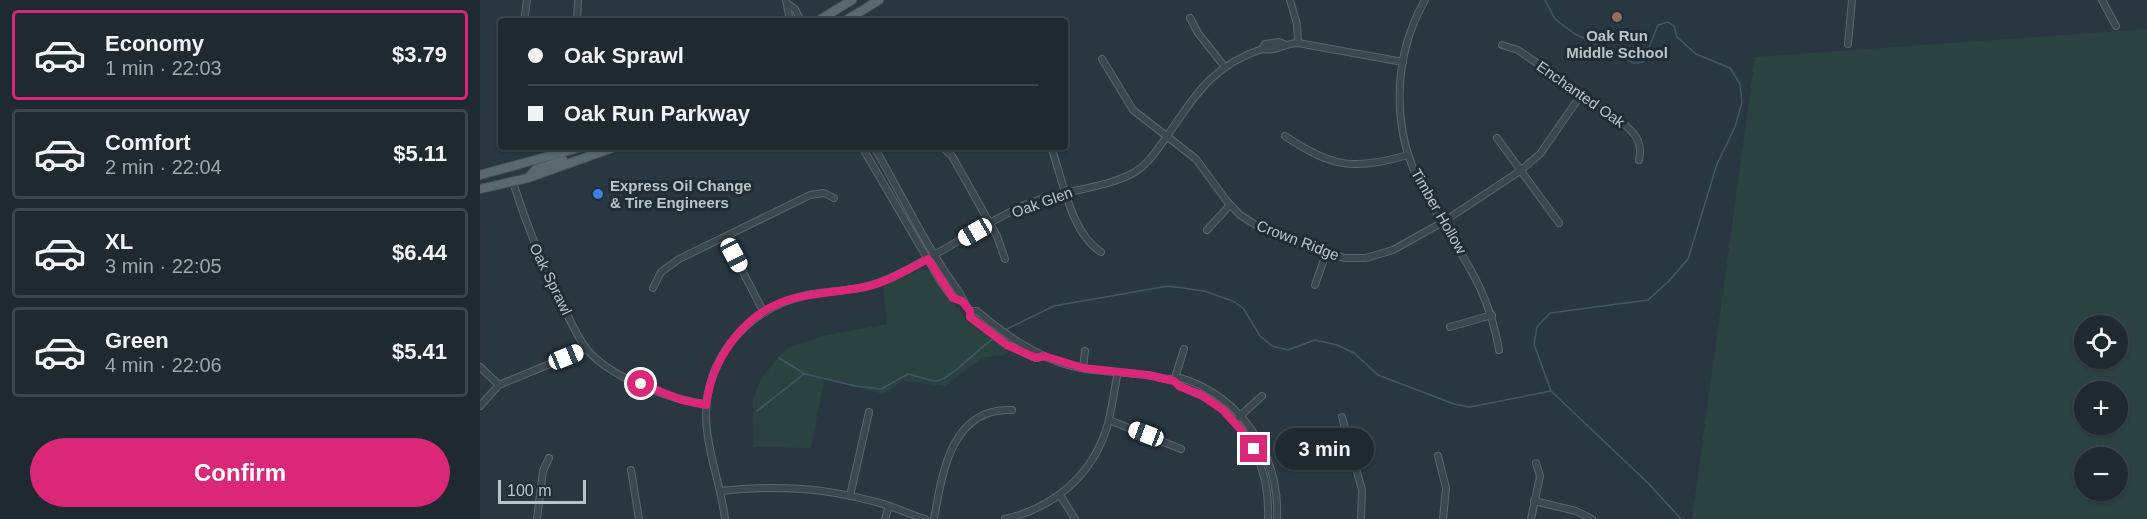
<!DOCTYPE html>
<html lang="en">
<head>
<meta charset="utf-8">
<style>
  body { margin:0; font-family:Helvetica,sans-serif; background:#263138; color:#f1f3f6; height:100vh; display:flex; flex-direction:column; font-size:22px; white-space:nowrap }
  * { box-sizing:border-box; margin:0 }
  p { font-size:20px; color:#a1a6ab }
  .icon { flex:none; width:33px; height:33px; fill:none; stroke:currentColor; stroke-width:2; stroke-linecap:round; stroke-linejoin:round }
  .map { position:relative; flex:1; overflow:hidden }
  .panel { display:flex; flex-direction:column; background:#1e2930; width:480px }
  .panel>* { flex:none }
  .guide { position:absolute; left:18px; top:18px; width:570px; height:132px; border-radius:6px; box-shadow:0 2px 4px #0004,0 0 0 2px #3c454c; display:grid; align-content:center; height:132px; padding:0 30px; background:#1e2930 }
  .buttons { position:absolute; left:1594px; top:315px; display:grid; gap:12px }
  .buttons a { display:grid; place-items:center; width:54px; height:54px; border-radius:50%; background:#1e2930; box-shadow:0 2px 4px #0004,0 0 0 2px #3c454c; font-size:30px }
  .scale { position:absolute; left:18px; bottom:15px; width:88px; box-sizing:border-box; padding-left:6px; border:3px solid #b9c3ca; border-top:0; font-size:16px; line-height:21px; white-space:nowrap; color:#b9c3ca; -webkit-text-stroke:4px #212d35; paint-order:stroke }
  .end { position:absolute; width:27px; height:27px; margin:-14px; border:8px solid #db2777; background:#fff; box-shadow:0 0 0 3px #fff }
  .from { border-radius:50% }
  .bubble { position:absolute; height:42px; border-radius:21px; background:#1e2930; box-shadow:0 2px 4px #0004,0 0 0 2px #3c454c; font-size:20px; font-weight:600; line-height:42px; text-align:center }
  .car { position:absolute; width:18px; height:36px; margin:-18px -9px; border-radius:8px; box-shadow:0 0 4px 2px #0007; background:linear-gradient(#fff 24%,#345 0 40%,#fff 0 76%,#345 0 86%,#fff 0) }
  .guide b { display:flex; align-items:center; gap:21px; height:57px; font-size:22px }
  .guide b+b { border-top:2px solid #3c454c }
  .guide i { width:15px; height:15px; background:#f1f3f6 }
  ul { padding:10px 0 0; list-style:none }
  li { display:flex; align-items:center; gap:18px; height:90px; margin:0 12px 9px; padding:0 18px; border:3px solid #3c454c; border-radius:6px }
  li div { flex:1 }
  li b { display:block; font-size:22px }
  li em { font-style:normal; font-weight:600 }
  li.selected { border-color:#db2777 }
  li>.icon { width:54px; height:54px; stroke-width:1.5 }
  .action { display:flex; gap:12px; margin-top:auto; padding:12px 30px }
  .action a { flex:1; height:69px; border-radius:36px; background:#db2777; color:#fff; font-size:24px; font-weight:600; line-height:69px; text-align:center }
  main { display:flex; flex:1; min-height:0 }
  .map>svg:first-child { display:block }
</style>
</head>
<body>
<main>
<section class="panel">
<ul>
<li class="selected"><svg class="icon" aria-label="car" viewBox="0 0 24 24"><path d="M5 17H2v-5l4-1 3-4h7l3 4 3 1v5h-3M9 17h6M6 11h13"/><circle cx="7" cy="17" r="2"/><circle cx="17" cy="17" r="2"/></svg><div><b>Economy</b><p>1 min · 22:03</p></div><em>$3.79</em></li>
<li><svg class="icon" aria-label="car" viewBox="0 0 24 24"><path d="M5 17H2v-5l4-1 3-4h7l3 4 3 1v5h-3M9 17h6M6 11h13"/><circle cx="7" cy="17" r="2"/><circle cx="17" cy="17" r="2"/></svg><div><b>Comfort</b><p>2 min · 22:04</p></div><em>$5.11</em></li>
<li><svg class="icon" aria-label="car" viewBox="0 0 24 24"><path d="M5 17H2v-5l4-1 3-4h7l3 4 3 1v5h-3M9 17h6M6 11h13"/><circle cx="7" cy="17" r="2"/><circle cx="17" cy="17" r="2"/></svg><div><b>XL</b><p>3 min · 22:05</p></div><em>$6.44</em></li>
<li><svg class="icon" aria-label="car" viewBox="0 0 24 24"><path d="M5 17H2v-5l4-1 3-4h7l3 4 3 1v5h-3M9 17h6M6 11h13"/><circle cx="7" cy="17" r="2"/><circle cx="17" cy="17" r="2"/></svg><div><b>Green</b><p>4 min · 22:06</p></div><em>$5.41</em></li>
</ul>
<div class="action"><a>Confirm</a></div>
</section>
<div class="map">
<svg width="1667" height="519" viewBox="0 0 1667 519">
  <rect width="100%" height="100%" fill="#283740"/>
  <g fill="#2b4340" fill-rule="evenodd">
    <path d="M1667,29V519H1212L1275,57ZM1605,326H1638V358H1605ZM1605,392H1638V424H1605ZM1605,458H1638V490H1605Z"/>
    <path d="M442,269L449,270L486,320L529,352L527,354L502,358L465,386L423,381L403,394L344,379L331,448L274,447L273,399L281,379L300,355L311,346L347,335L407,324L403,286Z"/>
  </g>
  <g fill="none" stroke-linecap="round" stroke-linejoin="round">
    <g stroke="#3f5868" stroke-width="1.5">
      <path d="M1065,0L1075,19L1095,34L1154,63L1163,62L1178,25L1188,22L1194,26L1197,37L1216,54L1250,68L1260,84L1262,102L1255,127L1237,164L1208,259L1189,281L1168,300L1070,313L1057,327L1054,344L1071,391L1168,483L1201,519"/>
      <path d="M527,329L574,306L688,286L724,291L753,301L763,308L780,336L792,346L808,350L835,340L857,345L874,353L898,375L974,404L990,407L1071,391"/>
      <path d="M299,358L325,374L375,386L401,389L428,374C437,376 447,380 456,381C468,381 500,347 513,339"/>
      <path d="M277,411L324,374"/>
    </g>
    <defs>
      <g id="minor">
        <path d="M306,0L310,21"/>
        <path d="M810,0L817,24L818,43"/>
        <path d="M945,0C912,58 911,131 943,189C974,247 1008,282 1019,350"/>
        <path d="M1622,0L1636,26"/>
        <path d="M308,4L315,9L321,21"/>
        <path d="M710,18L718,33L744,66"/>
        <path d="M44,21L47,0"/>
        <path d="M97,21L98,0"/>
        <path d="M1368,44L1372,0"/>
        <path d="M1022,45L1038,50L1144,124C1156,134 1163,144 1159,160"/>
        <path d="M782,49C795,52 805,43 818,43L923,62"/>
        <path d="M622,59L653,110L716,159L746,200L760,215L787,232L846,254L865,258H886L913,250L963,222L1040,171L1060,154L1101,95"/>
        <path d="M805,136C851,167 874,171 928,155"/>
        <path d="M1017,138L1079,223"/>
        <path d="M382,147L461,282L473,298L482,301"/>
        <path d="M394,147C422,195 446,247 479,292C483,298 484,304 490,311V317L527,345L556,358L564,356"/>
        <path d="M462,147L472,156L517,236L525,259"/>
        <path d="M571,147C583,179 590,232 621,252"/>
        <path d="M33,182C47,227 64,268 85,310C92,324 99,341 110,353C135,379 191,400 226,404"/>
        <path d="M727,230L750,205"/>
        <path d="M245,237L283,311"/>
        <path d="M835,285L846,254"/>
        <path d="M173,288L181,272L199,259L330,195L344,193L354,198"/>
        <path d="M490,311H497C526,336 563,361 601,368C622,372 644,372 665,375C678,376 690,382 701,378C762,397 800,456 797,519"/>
        <path d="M970,327L1012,315"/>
        <path d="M0,367L19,385"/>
        <path d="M603,368L605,351"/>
        <path d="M694,381C703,390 719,393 730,400C771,426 790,472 788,519"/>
        <path d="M694,381L704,349"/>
        <path d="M0,406L19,385L106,349"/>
        <path d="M759,417L782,396"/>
        <path d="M862,417L882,490L881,519"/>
        <path d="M629,420L701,449"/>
        <path d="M958,456L966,488L963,519"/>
        <path d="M151,470L159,519"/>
        <path d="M240,491C292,485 342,487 392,501C411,505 428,514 445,519"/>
        <path d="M580,495L595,519"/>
        <path d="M370,496L389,412"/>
        <path d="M1054,501L1096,511L1112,519"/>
        <path d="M57,519L63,471L69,458"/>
        <path d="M245,519C240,477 220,437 228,394C237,342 281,303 332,294C356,290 380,291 403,281C453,260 497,226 547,204C580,190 626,189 655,172C668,164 676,151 685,139C715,96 731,66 782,49L785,44L799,42L804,44"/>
        <path d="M405,519L409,506"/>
        <path d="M454,519C462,474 471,407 532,410"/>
        <path d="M525,519C573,508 612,476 627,427C632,410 634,390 638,372"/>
        <path d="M1051,519L1060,476L1056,463"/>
      </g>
      <g id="major">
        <path d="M338,21L372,0"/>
        <path d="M365,21L399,0"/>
        <path d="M0,175L102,147"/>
        <path d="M49,177L56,169L83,160"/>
        <path d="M0,189L48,178L135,147"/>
      </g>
    </defs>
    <use href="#minor" stroke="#5a666d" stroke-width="8"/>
    <use href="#major" stroke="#49545c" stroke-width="10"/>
    <use href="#minor" stroke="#3c4850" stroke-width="6"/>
    <use href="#major" stroke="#5a6870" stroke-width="8"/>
  </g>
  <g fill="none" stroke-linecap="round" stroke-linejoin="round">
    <path stroke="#db2777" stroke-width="8" d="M161,384L202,400L226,405C232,358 265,312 311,299C337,292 363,292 389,286C409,281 429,269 448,259L473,298L482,301L490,311V317L527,345L556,358L564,356L603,368L668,375L694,381L699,386L721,395L743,410L761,430L774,449"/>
  </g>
  <circle fill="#8d6e63" stroke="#212d35" stroke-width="2" cx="1137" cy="17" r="6"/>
  <circle fill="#3f7fe0" stroke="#212d35" stroke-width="2" cx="118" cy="194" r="6"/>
  <g text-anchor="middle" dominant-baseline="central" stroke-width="6" stroke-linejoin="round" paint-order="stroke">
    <g font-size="15" font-weight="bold" fill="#b9c3ca" stroke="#212d35">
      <text x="1137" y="35">Oak Run<tspan x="1137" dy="17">Middle School</tspan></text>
      <text x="130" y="185" text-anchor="start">Express Oil Change<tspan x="130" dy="17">&amp; Tire Engineers</tspan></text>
    </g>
    <g font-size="15" fill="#b9c3ca" stroke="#212d35">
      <text transform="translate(1101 94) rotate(35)">Enchanted Oak</text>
      <text transform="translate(562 202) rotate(-20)">Oak Glen</text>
      <text transform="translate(959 211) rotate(60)">Timber Hollow</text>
      <text transform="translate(818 240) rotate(21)">Crown Ridge</text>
      <text transform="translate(71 279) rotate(64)">Oak Sprawl</text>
    </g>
  </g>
</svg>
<div class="buttons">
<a><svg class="icon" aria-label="locate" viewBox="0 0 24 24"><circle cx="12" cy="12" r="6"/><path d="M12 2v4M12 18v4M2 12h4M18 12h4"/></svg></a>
<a>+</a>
<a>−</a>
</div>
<div class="scale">100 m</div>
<i class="end from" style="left:161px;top:384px"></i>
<i class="end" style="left:774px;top:449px"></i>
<div class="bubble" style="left:795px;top:428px;width:99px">3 min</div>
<i class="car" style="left:495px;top:232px;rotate:240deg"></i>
<i class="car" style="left:254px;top:255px;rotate:152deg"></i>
<i class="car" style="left:86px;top:357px;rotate:68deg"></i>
<i class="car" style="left:666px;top:434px;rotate:291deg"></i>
<div class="guide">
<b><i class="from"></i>Oak Sprawl</b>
<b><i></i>Oak Run Parkway</b>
</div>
</div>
</main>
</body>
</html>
